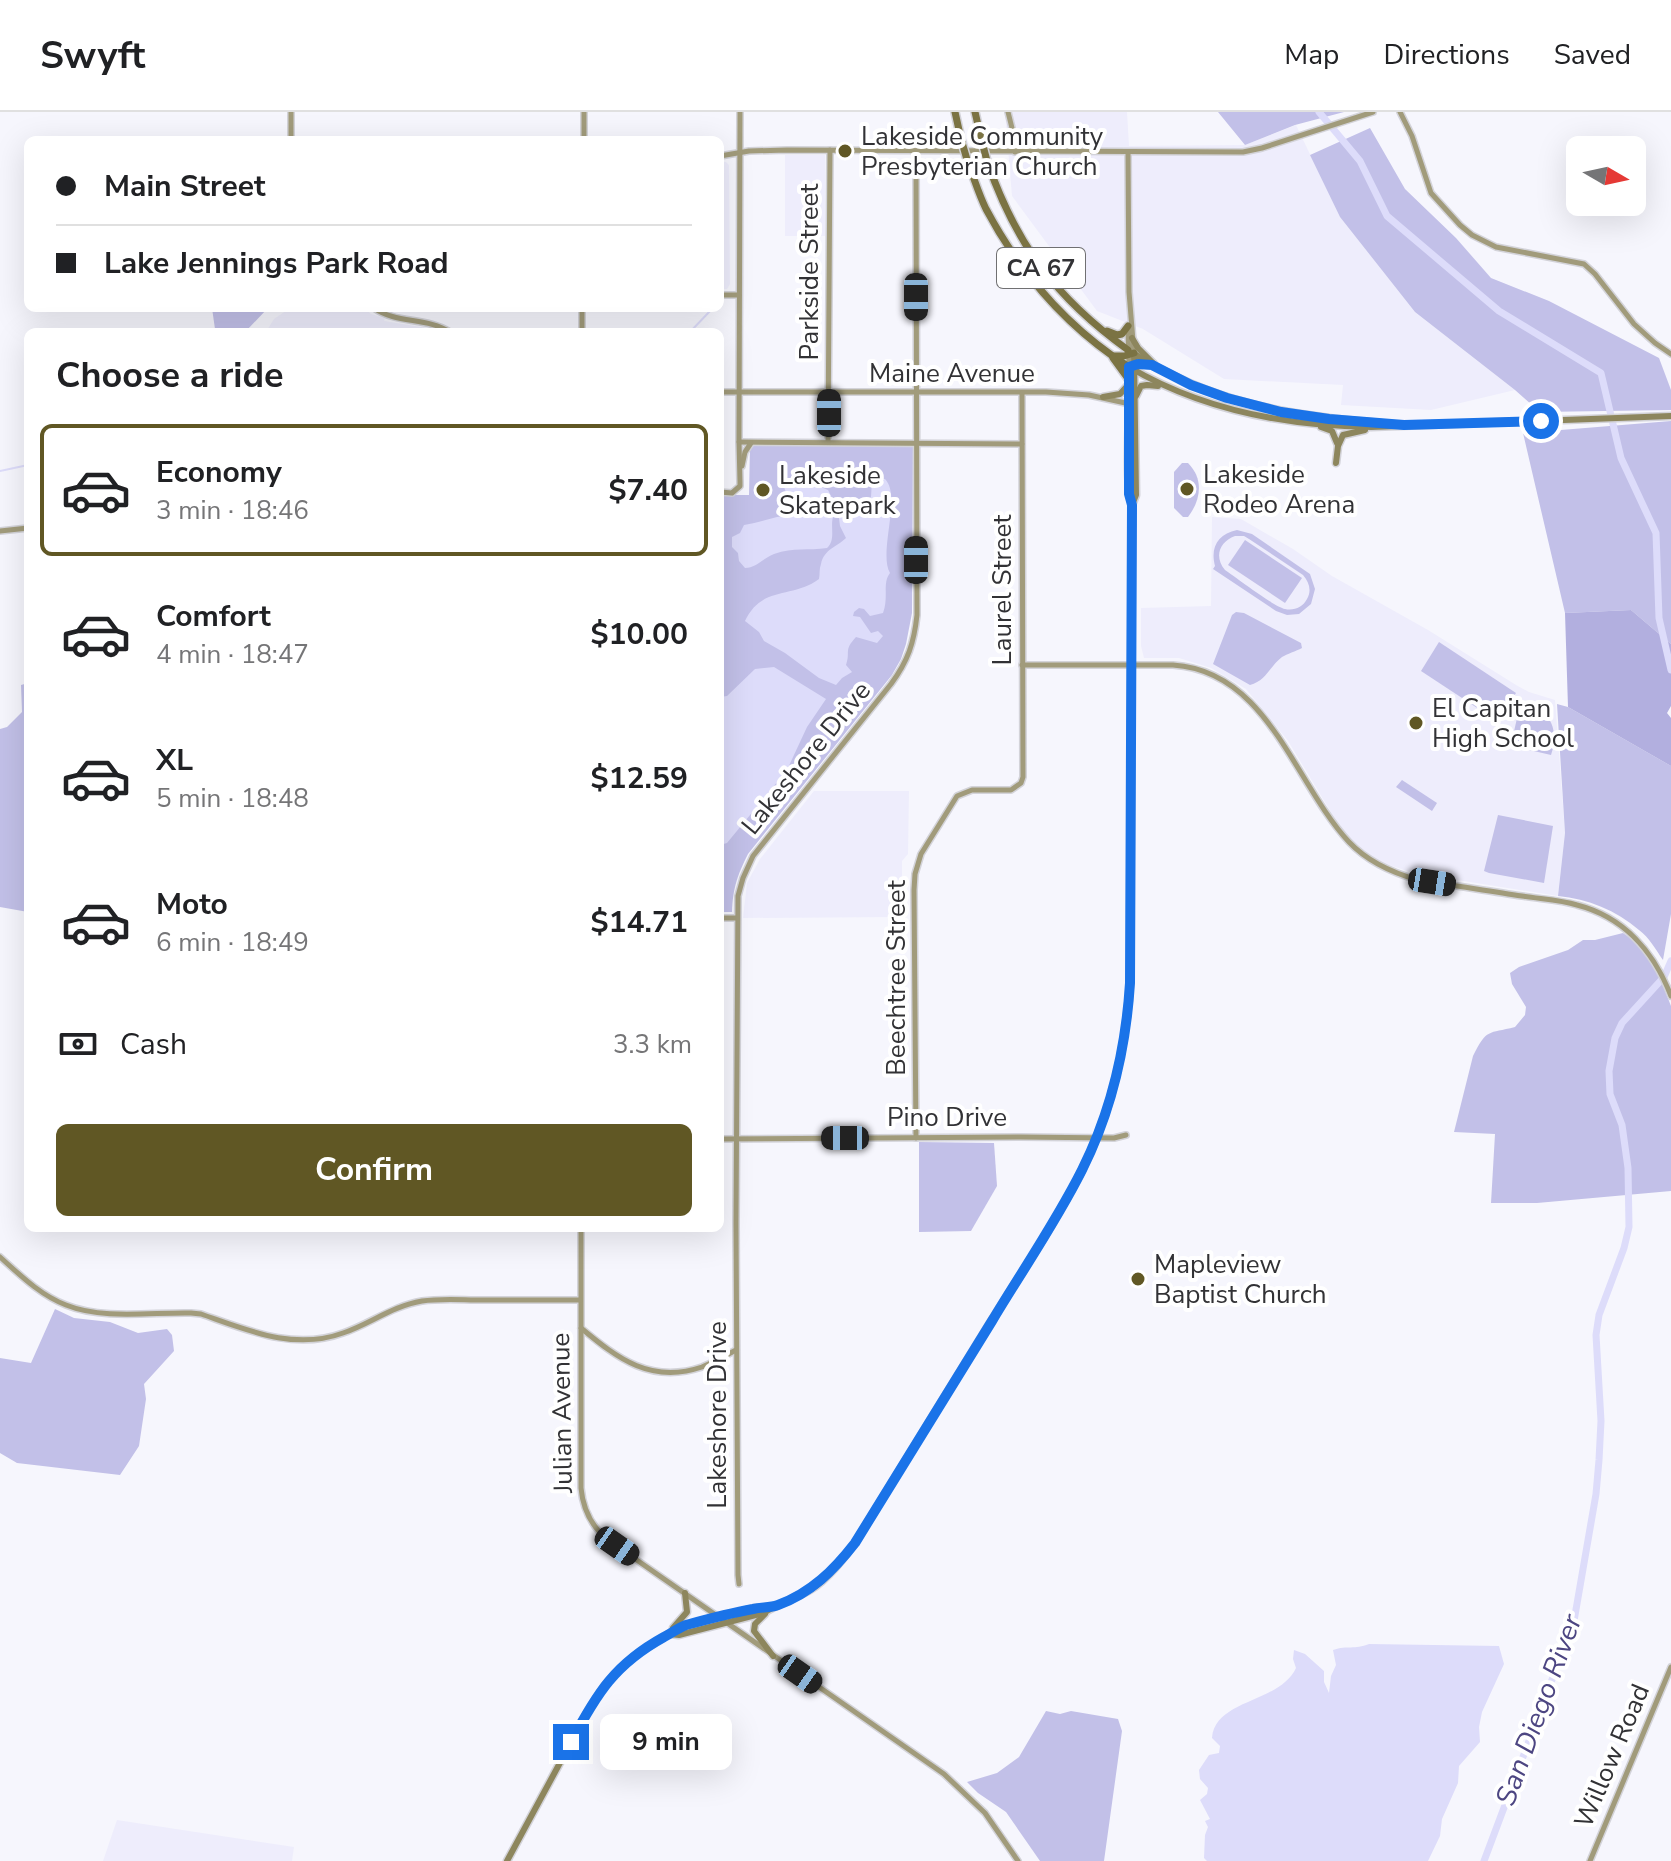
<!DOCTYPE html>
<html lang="en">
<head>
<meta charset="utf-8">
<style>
  body { margin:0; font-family:"Nunito Sans",sans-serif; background:#f2f2f2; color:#202124; height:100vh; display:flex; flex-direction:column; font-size:30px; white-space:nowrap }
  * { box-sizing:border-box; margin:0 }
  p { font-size:26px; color:#757577 }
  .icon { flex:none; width:44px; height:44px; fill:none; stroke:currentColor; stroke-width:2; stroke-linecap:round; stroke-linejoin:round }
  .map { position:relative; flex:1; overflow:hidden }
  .drawer { position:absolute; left:24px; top:216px; width:700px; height:904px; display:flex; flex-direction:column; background:#fff; border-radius:12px; box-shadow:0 8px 32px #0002 }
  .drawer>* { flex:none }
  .hud { position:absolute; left:24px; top:24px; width:700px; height:176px; border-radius:12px; box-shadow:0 8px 32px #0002; display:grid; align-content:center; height:176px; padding:0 32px; background:#fff }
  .needle { width:52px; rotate:99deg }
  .tools { position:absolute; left:1566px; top:24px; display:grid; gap:16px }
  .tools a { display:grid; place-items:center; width:80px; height:80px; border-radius:12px; background:#fff; box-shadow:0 8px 32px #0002; font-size:40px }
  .end { position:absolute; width:36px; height:36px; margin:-18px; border:10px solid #1a73e8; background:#fff; box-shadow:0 0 0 4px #fff }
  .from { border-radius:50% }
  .bubble { position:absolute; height:56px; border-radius:12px; background:#fff; box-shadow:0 8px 32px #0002; font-size:26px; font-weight:700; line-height:56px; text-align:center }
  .car { position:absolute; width:24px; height:48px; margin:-24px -12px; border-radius:10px; box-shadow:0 0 6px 2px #0007; background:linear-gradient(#222 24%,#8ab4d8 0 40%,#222 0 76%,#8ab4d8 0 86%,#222 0) }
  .hud b { display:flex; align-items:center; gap:28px; height:76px; font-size:30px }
  .hud b+b { border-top:2px solid #e0e0e0 }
  .hud i { width:20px; height:20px; background:#202124 }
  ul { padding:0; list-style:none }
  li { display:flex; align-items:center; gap:24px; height:132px; margin:0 16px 12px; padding:0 16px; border:4px solid transparent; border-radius:12px }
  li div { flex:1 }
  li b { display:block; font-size:30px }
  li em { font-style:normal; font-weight:700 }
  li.active { border-color:#605724 }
  li>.icon { width:72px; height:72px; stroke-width:1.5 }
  h2 { padding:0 32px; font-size:36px; line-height:96px }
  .pay { display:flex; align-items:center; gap:20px; height:88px; padding:0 32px; font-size:30px }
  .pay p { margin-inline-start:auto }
  .cta { display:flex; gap:16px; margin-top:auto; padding:16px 32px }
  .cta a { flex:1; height:92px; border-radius:12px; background:#605724; color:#fff; font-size:32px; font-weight:700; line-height:92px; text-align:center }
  header { display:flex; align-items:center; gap:48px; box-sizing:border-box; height:112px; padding:0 40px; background:#fff; border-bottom:2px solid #e0e0e0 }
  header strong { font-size:38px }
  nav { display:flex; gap:44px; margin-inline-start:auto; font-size:28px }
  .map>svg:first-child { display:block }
</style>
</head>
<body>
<header>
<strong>Swyft</strong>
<nav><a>Map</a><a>Directions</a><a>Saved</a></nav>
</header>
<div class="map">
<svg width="1671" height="1749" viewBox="0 0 1671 1749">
  <rect width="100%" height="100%" fill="#f6f6fd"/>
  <g fill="#eeedfc">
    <path d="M1005,0H1127L1129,34L1245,33L1296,13L1340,105L1415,200L1515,278L1431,298L1341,293L1343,273L1224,267L1143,217L1097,199L1012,84Z"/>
    <rect x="785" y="43" width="40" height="81"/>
    <path d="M720,50H726L729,53L730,172L727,177H720Z"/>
    <path d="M290,196H364L371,202L385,206L384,209L427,216L439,220H266L274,207Z"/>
    <path d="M1212,405L1241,407L1293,437L1332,464L1428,518L1516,573L1529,580L1555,588L1565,721L1558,784L1414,761L1379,750L1350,727L1332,702L1288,629L1246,577L1211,556L1179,546H1144L1141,534V496L1211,494Z"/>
    <path d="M814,679H909L908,742L902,749V803L896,805L743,806L747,771L760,747Z"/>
    <path d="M117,1708L294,1735L292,1749H103Z"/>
  </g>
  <g fill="#c2c0e8" fill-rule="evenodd">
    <path d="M1218,0H1344L1295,13L1245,33Z"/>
    <path d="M1370,16L1405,77L1456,126L1491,166L1549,189L1659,246L1671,278V298L1540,300L1515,278L1415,200L1340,105L1310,43Z"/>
    <path d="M212,196H268L247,218L215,217Z"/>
    <path d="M1671,309V532L1631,498L1565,501L1523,321Z"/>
    <path d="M750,334H913L912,501L906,532L901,547L892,563L748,742C737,764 733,776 732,800H720V383H749Z"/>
    <path d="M1182,351H1188C1204,367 1201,388 1188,405H1183L1174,396V360Z"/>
    <path d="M1237,418L1252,422L1310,462L1315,477L1311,492L1299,502L1287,503L1276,499L1213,457L1215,454C1210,435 1218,422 1237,418ZM1235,424H1244L1249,427L1303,463C1309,470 1312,478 1307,487C1303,495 1294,499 1285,497C1273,494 1237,466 1225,458C1214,445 1219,430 1235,424Z"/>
    <path d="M1245,428L1302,466L1285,491L1228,453Z"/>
    <path d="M1236,500L1244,501L1301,531L1302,536C1296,539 1287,542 1282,545C1270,554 1266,569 1250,573L1213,552L1232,503Z"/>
    <path d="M1439,530L1516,581L1497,609L1421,559Z"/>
    <path d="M28,571V800L0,795V617L7,615L22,600L21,573Z"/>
    <path d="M1521,589C1549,596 1560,616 1551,643L1516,635L1512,628Z"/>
    <path d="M1557,592L1568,595L1671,654V802L1663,848C1656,838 1649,825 1639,818C1616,798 1588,787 1558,784L1565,721Z"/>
    <path d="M1402,668L1437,691L1432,699L1396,675Z"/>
    <path d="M1498,703L1553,714L1544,771L1489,761L1484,759Z"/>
    <path d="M1623,821L1635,829L1646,842L1658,861L1671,894V1079L1537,1091H1491L1495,1022L1454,1020L1473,944C1487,916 1488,922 1515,915L1525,903L1526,895L1512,872L1510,861L1519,855L1568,838L1583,828H1595Z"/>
    <path d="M919,1030L994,1031L997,1074L971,1119L919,1120Z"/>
    <path d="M55,1197L74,1206L110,1210L138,1221L167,1217L172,1223L174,1239L144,1272L146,1287L139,1334L120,1363L17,1351L0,1341V1246L31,1251Z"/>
    <path d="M1046,1599L1060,1602L1071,1599L1118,1607L1122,1619L1104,1749H1040L1006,1700L978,1681L967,1670L997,1661L1019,1645Z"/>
  </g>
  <path fill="#b2afdf" d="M1631,498L1671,532V594L1667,601L1671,606V654L1568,595L1565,501Z"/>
  <g fill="#dddcfa">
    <path d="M875,366L885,367C902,384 878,440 890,461C882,471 889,486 883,501L870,504L864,497L859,496L854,500L853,504L860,505L871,521L878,519L883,524L877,531L856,525C843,539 851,539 846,553L852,560L842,566L836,573L819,566L785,541L764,529L759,520L745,509C762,473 792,487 819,467C820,462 819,457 821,452C824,437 837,435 846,426L840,414L839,406L833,405C830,415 836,428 827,436C808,439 794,435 774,442C763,446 757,456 745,456L739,449L738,441L732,435V425L740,421L744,413C756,411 766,408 777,405C790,403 799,407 809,398L808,392C798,388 786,387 784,374L791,368H804L828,378L834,390L840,395L869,388L871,385L872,368Z"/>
    <path d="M774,555L826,587L807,615L787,658L727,731L720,733V585L727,584L755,557Z"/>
    <path d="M1369,1532L1499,1534L1504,1552L1482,1600L1479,1615L1480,1630L1459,1654L1458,1671L1442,1707L1440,1724L1428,1749H1207L1204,1746L1205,1723L1208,1715L1205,1709L1210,1707L1200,1688L1207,1682L1208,1676L1200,1667L1199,1658L1209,1643L1219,1641L1220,1634L1212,1626C1215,1587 1280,1591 1296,1556L1293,1547L1294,1538L1305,1542L1324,1559V1570L1329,1581L1331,1564L1336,1553L1333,1538C1348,1533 1354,1538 1369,1532Z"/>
  </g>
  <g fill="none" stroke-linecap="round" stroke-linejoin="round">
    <g stroke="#dddcfa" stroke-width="2">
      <path d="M690,220L711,198"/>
      <path d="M0,359L28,353"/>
    </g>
    <g stroke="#dddcfa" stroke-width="7">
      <path d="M1319,0L1360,49L1387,104L1499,199L1601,261L1621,346L1656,421L1659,506L1671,558"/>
      <path d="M1484,1749L1574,1509L1596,1382L1599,1348L1601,1309L1596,1223L1599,1203L1624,1136L1629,1115L1628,1056L1622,1013L1610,982L1609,959L1615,926L1622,911L1664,865L1671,849"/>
    </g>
    <defs>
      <g id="secondary">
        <path d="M584,0V28"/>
        <path d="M1008,0L1012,16L1015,40"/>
        <path d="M1400,0L1412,24L1431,81L1460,113L1472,123L1496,135L1584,152L1595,162L1634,212L1655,231L1671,242"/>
        <path d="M291,28V0"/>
        <path d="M1128,40L1129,180L1134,241"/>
        <path d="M720,44L749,39L787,38L1243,40L1262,36L1373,0"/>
        <path d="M720,183H739"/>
        <path d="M374,196C396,212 427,205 450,220"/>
        <path d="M1128,216L1129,254"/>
        <path d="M582,220V196"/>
        <path d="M720,280H1046L1089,283L1130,292"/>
        <path d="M739,330L1022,332"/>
        <path d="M828,330L830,38"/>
        <path d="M742,354L745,340L751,331"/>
        <path d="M720,380L732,381L740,374V370L739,330L740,0"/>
        <path d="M0,419L28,416"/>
        <path d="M1022,553H1173C1268,559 1294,671 1349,730C1367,749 1393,761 1418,768C1453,773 1488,779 1522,784C1540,787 1560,788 1577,793C1624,805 1654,840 1671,884"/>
        <path d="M720,806H736"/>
        <path d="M916,1026L914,778L915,762L921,742L957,684L972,678H1011L1021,671L1023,665L1022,281"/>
        <path d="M720,1027L1020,1025L1114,1026L1126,1023"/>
        <path d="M581,1116V1376C583,1398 592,1415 608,1428L944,1662L985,1701L1018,1749"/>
        <path d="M0,1145C20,1163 40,1183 66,1193C103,1208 152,1200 191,1201L201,1202C247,1218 294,1239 343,1221C370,1212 392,1194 422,1189C442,1186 462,1188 483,1188C515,1188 548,1188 580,1188"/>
        <path d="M581,1216C618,1247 651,1272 702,1255C714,1250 725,1244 736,1238"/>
        <path d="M739,1472L738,1463L736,1111L738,784L743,766L753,744L891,572C908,549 914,531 917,503L916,40"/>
        <path d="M1590,1749L1671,1555"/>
      </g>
      <g id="primary">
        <path d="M1132,226L1138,236L1154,252"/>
        <path d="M1133,241C1211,291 1290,304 1381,311"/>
        <path d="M1129,255C1202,298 1287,314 1371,315L1671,304"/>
        <path d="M1136,284L1141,274L1147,273L1158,274"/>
        <path d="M1103,285L1120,282L1129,272"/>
        <path d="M1321,315L1332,319L1337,331"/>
        <path d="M1336,351L1338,334L1343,323L1365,318"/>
        <path d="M1132,393L1136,383L1134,242"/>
        <path d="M765,1502L755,1512L754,1519L773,1544"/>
        <path d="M673,1516L687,1500L685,1481"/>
        <path d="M669,1522L679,1523L764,1501C778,1491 795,1487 810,1478C828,1467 843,1447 855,1431C899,1358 944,1286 988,1214C1020,1163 1055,1112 1082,1058C1111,1000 1126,935 1130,871L1132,393C1128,379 1128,364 1128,350C1128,318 1130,287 1129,255"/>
        <path d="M507,1749L589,1597L605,1573L620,1557L637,1542L678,1516L754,1496L772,1495"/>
      </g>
      <g id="highway">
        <path d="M955,0L961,27"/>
        <path d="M975,0L981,26"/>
        <path d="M987,49C1016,133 1056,186 1128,238"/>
        <path d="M968,51C974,66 979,83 986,97C1020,161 1068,216 1129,255"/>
        <path d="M1107,219L1117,223L1122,222L1128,214"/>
        <path d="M1114,244H1124L1134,241"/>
        <path d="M1113,246L1129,268"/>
      </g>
    </defs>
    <use href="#secondary" stroke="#d3d3d9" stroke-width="8"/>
    <use href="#primary" stroke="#d3d3d9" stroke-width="9"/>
    <use href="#highway" stroke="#d3d3d9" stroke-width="10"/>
    <use href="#secondary" stroke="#a19b7b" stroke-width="5"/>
    <use href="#primary" stroke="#8d865d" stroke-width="6"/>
    <use href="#highway" stroke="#7b7343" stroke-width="7"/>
    <defs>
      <g id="highway-bridge">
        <path d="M981,26L987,49"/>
        <path d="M961,27L968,51"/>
      </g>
    </defs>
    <use href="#highway-bridge" stroke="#d3d3d9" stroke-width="10" stroke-linecap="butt"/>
    <use href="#highway-bridge" stroke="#7b7343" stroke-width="7"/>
  </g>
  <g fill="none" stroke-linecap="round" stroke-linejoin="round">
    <path stroke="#1a73e8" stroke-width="10" d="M571,1630C597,1581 615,1552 664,1525C672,1521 678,1516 686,1513C708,1507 731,1501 753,1497C762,1495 770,1496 778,1493C811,1481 834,1458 855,1431C900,1357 946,1283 992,1209C1022,1159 1056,1110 1082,1058C1111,1000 1126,935 1130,871L1132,393L1129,382V255L1138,252L1152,253L1191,273L1227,286L1281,300L1329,307L1404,313L1541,309"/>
  </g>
  <g fill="#605724" stroke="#fff" stroke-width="3">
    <circle cx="845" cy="39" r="8"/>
    <circle cx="1187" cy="377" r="8"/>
    <circle cx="763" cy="378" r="8"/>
    <circle cx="1416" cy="611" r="8"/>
    <circle cx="1138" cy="1167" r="8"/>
  </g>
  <g text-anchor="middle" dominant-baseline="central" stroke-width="8" stroke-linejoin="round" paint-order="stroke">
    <rect fill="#fff" stroke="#707072" stroke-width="2" x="997" y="136" width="88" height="40" rx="6"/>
    <g font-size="24" font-weight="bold" fill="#323235">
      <text x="1041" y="156">CA 67</text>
    </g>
    <g font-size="26" fill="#323235" stroke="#fff" text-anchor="start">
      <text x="861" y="24">Lakeside Community<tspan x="861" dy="30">Presbyterian Church</tspan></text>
      <text x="1203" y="362">Lakeside<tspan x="1203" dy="30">Rodeo Arena</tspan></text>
      <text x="779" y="363">Lakeside<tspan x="779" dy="30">Skatepark</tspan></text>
      <text x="1432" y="596">El Capitan<tspan x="1432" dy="30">High School</tspan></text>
      <text x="1154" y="1152">Mapleview<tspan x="1154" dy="30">Baptist Church</tspan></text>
    </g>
    <g font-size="26" fill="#323235" stroke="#fff">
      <text transform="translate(809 160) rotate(-90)">Parkside Street</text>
      <text x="952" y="261">Maine Avenue</text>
      <text transform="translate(1002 478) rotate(-90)">Laurel Street</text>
      <text transform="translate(806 646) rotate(-51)">Lakeshore Drive</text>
      <text transform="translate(896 866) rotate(-90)">Beechtree Street</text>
      <text x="947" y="1005">Pino Drive</text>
      <text transform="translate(562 1301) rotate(-91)">Julian Avenue</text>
      <text transform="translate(717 1303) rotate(-90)">Lakeshore Drive</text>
      <text transform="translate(1612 1644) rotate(-67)">Willow Road</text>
    </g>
    <g font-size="28" font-style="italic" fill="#4d4682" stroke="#fff">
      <text transform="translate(1539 1598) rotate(-70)">San Diego River</text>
    </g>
  </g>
</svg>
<div class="tools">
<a><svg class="needle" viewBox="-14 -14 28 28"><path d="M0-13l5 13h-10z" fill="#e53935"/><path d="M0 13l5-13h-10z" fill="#757577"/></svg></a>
</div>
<i class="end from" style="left:1541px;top:309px"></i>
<i class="end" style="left:571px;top:1630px"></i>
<div class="bubble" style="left:600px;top:1602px;width:132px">9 min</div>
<i class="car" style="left:916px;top:185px;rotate:180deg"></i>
<i class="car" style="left:829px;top:301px;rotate:0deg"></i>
<i class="car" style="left:916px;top:448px;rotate:0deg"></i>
<i class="car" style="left:1432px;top:770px;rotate:99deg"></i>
<i class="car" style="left:845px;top:1026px;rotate:270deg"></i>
<i class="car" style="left:617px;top:1434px;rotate:125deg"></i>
<i class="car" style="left:800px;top:1562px;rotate:125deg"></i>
<div class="hud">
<b><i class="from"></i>Main Street</b>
<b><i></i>Lake Jennings Park Road</b>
</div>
<section class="drawer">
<h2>Choose a ride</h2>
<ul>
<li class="active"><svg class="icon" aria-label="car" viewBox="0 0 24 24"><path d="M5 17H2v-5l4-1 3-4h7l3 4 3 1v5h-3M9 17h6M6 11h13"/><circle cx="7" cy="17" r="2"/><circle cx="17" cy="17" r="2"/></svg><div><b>Economy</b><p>3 min · 18:46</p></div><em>$7.40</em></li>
<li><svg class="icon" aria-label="car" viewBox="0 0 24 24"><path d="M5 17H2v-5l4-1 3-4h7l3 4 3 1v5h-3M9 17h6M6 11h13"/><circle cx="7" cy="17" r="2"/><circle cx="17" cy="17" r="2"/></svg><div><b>Comfort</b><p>4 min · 18:47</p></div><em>$10.00</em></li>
<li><svg class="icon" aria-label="car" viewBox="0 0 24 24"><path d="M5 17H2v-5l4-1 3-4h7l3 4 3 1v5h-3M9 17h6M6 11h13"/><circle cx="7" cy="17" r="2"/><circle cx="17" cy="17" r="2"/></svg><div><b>XL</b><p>5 min · 18:48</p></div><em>$12.59</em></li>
<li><svg class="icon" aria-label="car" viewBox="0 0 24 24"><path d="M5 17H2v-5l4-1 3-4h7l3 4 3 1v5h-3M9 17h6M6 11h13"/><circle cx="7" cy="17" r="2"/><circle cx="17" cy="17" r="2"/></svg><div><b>Moto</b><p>6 min · 18:49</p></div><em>$14.71</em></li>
</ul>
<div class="pay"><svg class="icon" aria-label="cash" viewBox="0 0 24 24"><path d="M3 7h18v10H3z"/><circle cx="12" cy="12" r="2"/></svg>Cash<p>3.3 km</p></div>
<div class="cta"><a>Confirm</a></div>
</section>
</div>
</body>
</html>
